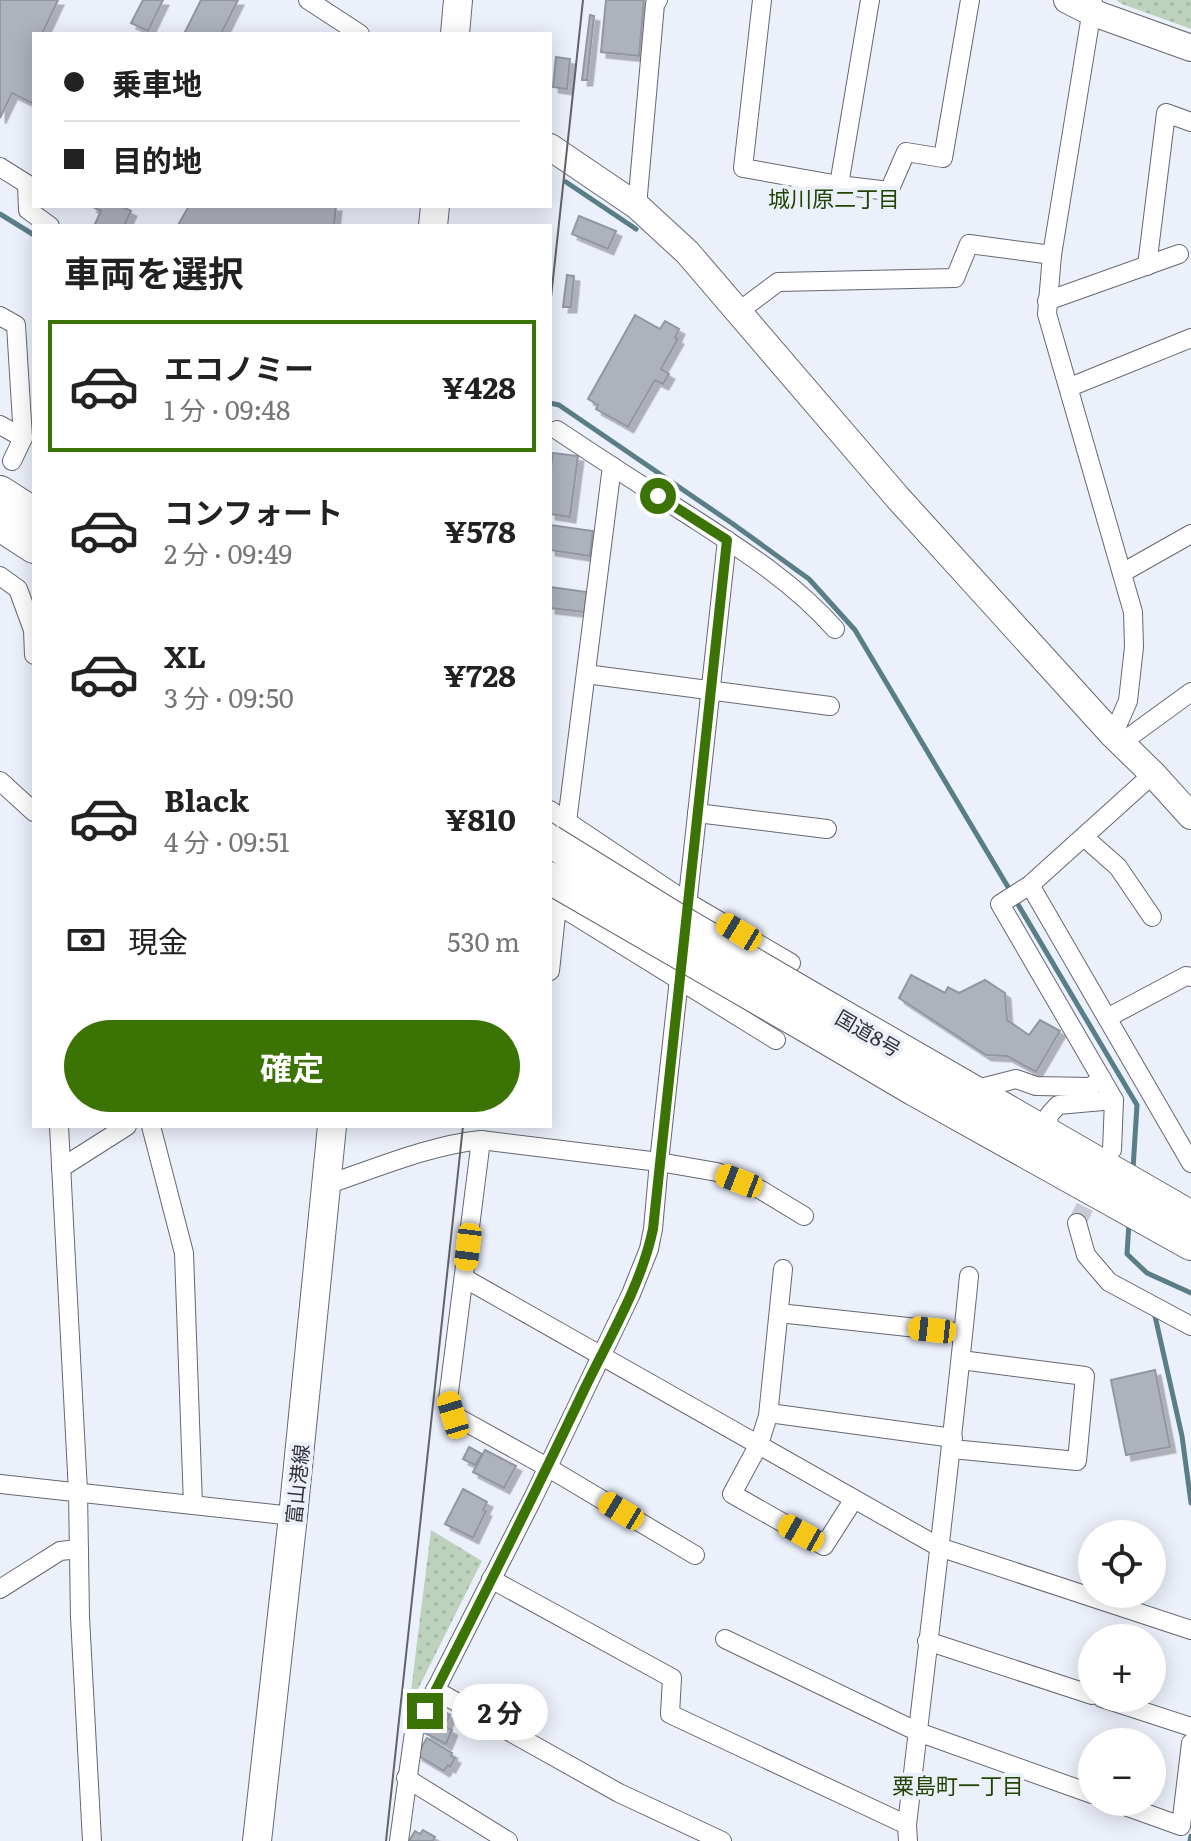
<!DOCTYPE html>
<html lang="ja">
<head>
<meta charset="utf-8">
<style>
  body { margin:0; font-family:Literata,"Noto Sans JP",serif; background:#f6f6f6; color:#222; height:100vh; display:flex; flex-direction:column; font-size:30px; white-space:nowrap }
  * { box-sizing:border-box; margin:0 }
  p { font-size:26px; color:#767676 }
  .icon { flex:none; width:44px; height:44px; fill:none; stroke:currentColor; stroke-width:2; stroke-linecap:round; stroke-linejoin:round }
  .map { position:relative; flex:1; overflow:hidden }
  .side { position:absolute; left:32px; top:224px; width:520px; height:904px; display:flex; flex-direction:column; background:#fff; border-radius:0px; box-shadow:0 4px 20px #0003 }
  .side>* { flex:none }
  .banner { position:absolute; left:32px; top:32px; width:520px; height:176px; border-radius:0px; box-shadow:0 4px 20px #0003; display:grid; align-content:center; height:176px; padding:0 32px; background:#fff }
  .controls { position:absolute; left:1078px; top:1520px; display:grid; gap:16px }
  .controls a { display:grid; place-items:center; width:88px; height:88px; border-radius:50%; background:#fff; box-shadow:0 4px 20px #0003; font-size:40px }
  .end { position:absolute; width:36px; height:36px; margin:-18px; border:10px solid #3b7405; background:#fff; box-shadow:0 0 0 4px #fff }
  .from { border-radius:50% }
  .bubble { position:absolute; height:56px; border-radius:28px; background:#fff; box-shadow:0 4px 20px #0003; font-size:26px; font-weight:700; line-height:56px; text-align:center }
  .car { position:absolute; width:24px; height:48px; margin:-24px -12px; border-radius:10px; box-shadow:0 0 6px 2px #0007; background:linear-gradient(#f5c518 24%,#345 0 40%,#f5c518 0 76%,#345 0 86%,#f5c518 0) }
  .banner b { display:flex; align-items:center; gap:28px; height:76px; font-size:30px }
  .banner b+b { border-top:2px solid #e0e0e0 }
  .banner i { width:20px; height:20px; background:#222 }
  ul { padding:0; list-style:none }
  li { display:flex; align-items:center; gap:24px; height:132px; margin:0 16px 12px; padding:0 16px; border:4px solid transparent; border-radius:0px }
  li div { flex:1 }
  li b { display:block; font-size:30px }
  li em { font-style:normal; font-weight:700 }
  li.current { border-color:#3b7405 }
  li>.icon { width:72px; height:72px; stroke-width:1.5 }
  h2 { padding:0 32px; font-size:36px; line-height:96px }
  .pay { display:flex; align-items:center; gap:20px; height:88px; padding:0 32px; font-size:30px }
  .pay p { margin-inline-start:auto }
  .button { display:flex; gap:16px; margin-top:auto; padding:16px 32px }
  .button a { flex:1; height:92px; border-radius:48px; background:#3b7405; color:#fff; font-size:32px; font-weight:700; line-height:92px; text-align:center }
  .map>svg:first-child { display:block }
</style>
</head>
<body>
<div class="map">
<svg width="1191" height="1841" viewBox="0 0 1191 1841">
  <defs>
    <pattern id="park-dots" width="8" height="8" patternUnits="userSpaceOnUse" patternTransform="scale(2)"><rect width="8" height="8" fill="#bcd2bc"/><path d="M2 2h.1M6 6h.1" fill="none" stroke="#a2b5a2" stroke-width="1.8" stroke-linecap="round"/></pattern>
    <filter id="shadow"><feDropShadow dx="5.5" dy="5.5" stdDeviation="0" flood-color="#0004"/></filter>
  </defs>
  <rect width="100%" height="100%" fill="#ecf0fb"/>
  <g fill="url(#park-dots)">
    <path d="M1116,0H1191V29L1122,4Z"/>
    <path d="M431,1530L482,1561L409,1707Z"/>
  </g>
  <g fill="none" stroke-linecap="round" stroke-linejoin="round">
    <g stroke="#597e87" stroke-width="5">
      <path d="M566,182L636,229"/>
      <path d="M0,214L34,235"/>
      <path d="M550,403L559,405L733,524L809,579L855,630L1011,892"/>
      <path d="M1016,901L1137,1105L1133,1169"/>
      <path d="M1129,1223L1127,1254L1147,1273L1191,1293"/>
      <path d="M1155,1316L1182,1436L1191,1503"/>
      <path d="M1190,1841L1191,1836"/>
    </g>
  </g>
  <g fill="#aeb2bd" stroke="#9296a0" stroke-width="2" filter="url(#shadow)">
    <path d="M0,0H58L42,34H34V104L12,93L0,118Z"/>
    <path d="M143,0H163L148,31L131,23Z"/>
    <path d="M201,0H238L221,34H184Z"/>
    <path d="M606,0H644L639,56L601,52Z"/>
    <path d="M590,15L594,16L587,80H582Z"/>
    <path d="M556,57L570,59L567,89L553,87Z"/>
    <path d="M91,206H121L131,211L124,226H94L101,211Z"/>
    <path d="M189,206H336L334,226H179L178,225Z"/>
    <path d="M579,216L616,231L608,249L572,234Z"/>
    <path d="M567,275L574,276L571,307H563Z"/>
    <path d="M635,315L660,329L665,321L679,329L675,338L678,339L661,369L669,374L663,384L655,380L628,427L596,409L598,405L588,399Z"/>
    <path d="M553,453L578,456L570,517L550,514V474Z"/>
    <path d="M550,525L593,531L590,556L550,550Z"/>
    <path d="M550,587L587,592L584,612L550,608Z"/>
    <path d="M911,975L945,993L948,987L959,993L985,980L1005,993L1007,1020L1029,1035L1040,1020L1060,1031L1036,1072L1007,1056L986,1055L899,998Z"/>
    <path d="M1155,1370L1170,1447L1126,1455L1111,1380Z"/>
    <path d="M469,1447L482,1454L475,1465L463,1459Z"/>
    <path d="M485,1450L516,1466L504,1488L473,1472Z"/>
    <path d="M463,1489L487,1502L483,1510L486,1511L473,1538L445,1524Z"/>
    <path d="M438,1708L450,1715L445,1725L432,1719Z"/>
    <path d="M432,1720L452,1730L446,1744L425,1733Z"/>
    <path d="M427,1738L452,1753L451,1756L455,1758L450,1767L448,1765L444,1771L417,1755Z"/>
    <path d="M423,1830L435,1837L433,1841H409L415,1831L420,1834Z"/>
  </g>
  <g fill="none" stroke-linecap="round" stroke-linejoin="round">
    <path stroke="#c6cad4" stroke-width="18" stroke-dasharray="18 9" stroke-linecap="butt" d="M1077,1223L1097,1182"/>
    <defs>
      <g id="street">
        <path d="M308,0L360,34"/>
        <path d="M762,0L743,168L839,185L889,191L906,152L943,158L970,0"/>
        <path d="M1093,3L1052,255L1047,314L1133,612L1134,647L1128,701L1113,735"/>
        <path d="M0,167L27,184L28,210L50,226"/>
        <path d="M839,185L870,0"/>
        <path d="M637,206L655,4L658,0"/>
        <path d="M1147,266L1166,113L1191,122"/>
        <path d="M1047,301L1179,254"/>
        <path d="M738,312L778,282L955,278L969,244L1052,255"/>
        <path d="M0,316L16,325L23,438L12,461"/>
        <path d="M1070,387L1191,338"/>
        <path d="M0,425L23,438"/>
        <path d="M557,430C599,458 642,486 685,513C739,548 793,581 835,629"/>
        <path d="M1122,573L1191,534"/>
        <path d="M0,576L18,589L33,630L34,655"/>
        <path d="M586,674L830,706"/>
        <path d="M1121,743L1191,692"/>
        <path d="M0,781L34,812"/>
        <path d="M550,810L687,902L791,963"/>
        <path d="M697,813L827,829"/>
        <path d="M1084,837L1118,867L1152,917"/>
        <path d="M563,853L612,466"/>
        <path d="M1030,885L1191,1163"/>
        <path d="M550,900L776,1040"/>
        <path d="M550,971L560,878"/>
        <path d="M1107,1018L1186,976L1191,977"/>
        <path d="M973,1090L1016,1079L1036,1086L1090,1087L1102,1079"/>
        <path d="M59,1126L78,1492L80,1617L92,1841"/>
        <path d="M151,1126L184,1253L193,1505"/>
        <path d="M1047,1134L1049,1115L1058,1105L1114,1100"/>
        <path d="M481,1140L448,1400L453,1415L547,1467L695,1555"/>
        <path d="M1112,1150L1114,1100L1000,904L1030,885L1153,774"/>
        <path d="M61,1168L127,1126"/>
        <path d="M326,1185C374,1169 430,1145 481,1140L659,1162L717,1172L761,1190L804,1216"/>
        <path d="M1077,1223L1086,1255L1109,1282L1191,1326"/>
        <path d="M783,1269L768,1416L759,1444L732,1494L824,1546L854,1499"/>
        <path d="M464,1278L939,1547L1191,1630"/>
        <path d="M779,1313L963,1333"/>
        <path d="M769,1413L953,1438"/>
        <path d="M952,1449L1077,1461L1085,1376L961,1360"/>
        <path d="M0,1484L293,1516"/>
        <path d="M491,1579L672,1678L670,1714L907,1825"/>
        <path d="M0,1589L60,1551L79,1549"/>
        <path d="M725,1639L918,1732L1092,1794"/>
        <path d="M927,1641L1092,1695"/>
        <path d="M435,1690L619,1793L722,1841"/>
        <path d="M1102,1698L1191,1727"/>
        <path d="M406,1778L508,1841"/>
        <path d="M1114,1802L1181,1826L1191,1743"/>
        <path d="M399,1841L414,1732L533,1498L631,1294L649,1249L653,1229L659,1162L727,540"/>
        <path d="M908,1841L907,1825C928,1642 951,1459 969,1276"/>
      </g>
      <g id="secondary">
        <path d="M1067,0L1091,12L1191,48"/>
        <path d="M550,147L637,206L687,252L898,498L1113,735L1153,774L1191,816"/>
      </g>
      <g id="primary">
        <path d="M455,34L458,0"/>
        <path d="M433,226L435,206"/>
        <path d="M257,1841L293,1516L332,1126"/>
      </g>
      <g id="highway">
        <path d="M0,492L34,514"/>
        <path d="M0,525L34,547"/>
        <path d="M813,999L1191,1217"/>
        <path d="M808,1027L915,1090L1191,1244"/>
      </g>
    </defs>
    <use href="#street" stroke="#656872" stroke-width="20"/>
    <use href="#secondary" stroke="#656872" stroke-width="28"/>
    <use href="#primary" stroke="#656872" stroke-width="30"/>
    <use href="#highway" stroke="#656872" stroke-width="34"/>
    <use href="#street" stroke="#fff" stroke-width="18"/>
    <use href="#secondary" stroke="#fff" stroke-width="26"/>
    <use href="#primary" stroke="#fff" stroke-width="28"/>
    <use href="#highway" stroke="#fff" stroke-width="32"/>
    <g stroke="#616369" stroke-width="2">
      <path d="M550,307L583,0"/>
      <path d="M386,1841L463,1126"/>
    </g>
    <defs>
      <g id="highway-bridge">
        <path d="M550,841L676,919L813,999"/>
        <path d="M550,878L808,1027"/>
      </g>
    </defs>
    <use href="#highway-bridge" stroke="#656872" stroke-width="34" stroke-linecap="butt"/>
    <use href="#highway-bridge" stroke="#fff" stroke-width="32"/>
  </g>
  <g fill="none" stroke-linecap="round" stroke-linejoin="round">
    <path stroke="#3b7405" stroke-width="10" d="M425,1711C479,1605 533,1498 584,1390C609,1338 641,1286 653,1229L727,540L658,496"/>
  </g>
  <g text-anchor="middle" dominant-baseline="central" stroke-width="8" stroke-linejoin="round" paint-order="stroke">
    <g font-size="20" fill="#303236" stroke="#ecf0fb">
      <text transform="translate(869 1032) rotate(30)">国道8号</text>
      <text transform="translate(296 1484) rotate(-84)">富山港線</text>
    </g>
    <g font-size="22" fill="#204502" stroke="#ecf0fb">
      <text x="834" y="197">城川原二丁目</text>
      <text x="958" y="1784">粟島町一丁目</text>
    </g>
  </g>
</svg>
<div class="controls">
<a><svg class="icon" aria-label="locate" viewBox="0 0 24 24"><circle cx="12" cy="12" r="6"/><path d="M12 2v4M12 18v4M2 12h4M18 12h4"/></svg></a>
<a>+</a>
<a>−</a>
</div>
<i class="end from" style="left:658px;top:496px"></i>
<i class="end" style="left:425px;top:1711px"></i>
<div class="bubble" style="left:452px;top:1684px;width:96px">2 分</div>
<i class="car" style="left:739px;top:932px;rotate:301deg"></i>
<i class="car" style="left:739px;top:1181px;rotate:291deg"></i>
<i class="car" style="left:468px;top:1247px;rotate:187deg"></i>
<i class="car" style="left:932px;top:1330px;rotate:276deg"></i>
<i class="car" style="left:453px;top:1415px;rotate:343deg"></i>
<i class="car" style="left:621px;top:1511px;rotate:301deg"></i>
<i class="car" style="left:801px;top:1533px;rotate:299deg"></i>
<div class="banner">
<b><i class="from"></i>乗車地</b>
<b><i></i>目的地</b>
</div>
<section class="side">
<h2>車両を選択</h2>
<ul>
<li class="current"><svg class="icon" aria-label="car" viewBox="0 0 24 24"><path d="M5 17H2v-5l4-1 3-4h7l3 4 3 1v5h-3M9 17h6M6 11h13"/><circle cx="7" cy="17" r="2"/><circle cx="17" cy="17" r="2"/></svg><div><b>エコノミー</b><p>1 分 · 09:48</p></div><em>¥428</em></li>
<li><svg class="icon" aria-label="car" viewBox="0 0 24 24"><path d="M5 17H2v-5l4-1 3-4h7l3 4 3 1v5h-3M9 17h6M6 11h13"/><circle cx="7" cy="17" r="2"/><circle cx="17" cy="17" r="2"/></svg><div><b>コンフォート</b><p>2 分 · 09:49</p></div><em>¥578</em></li>
<li><svg class="icon" aria-label="car" viewBox="0 0 24 24"><path d="M5 17H2v-5l4-1 3-4h7l3 4 3 1v5h-3M9 17h6M6 11h13"/><circle cx="7" cy="17" r="2"/><circle cx="17" cy="17" r="2"/></svg><div><b>XL</b><p>3 分 · 09:50</p></div><em>¥728</em></li>
<li><svg class="icon" aria-label="car" viewBox="0 0 24 24"><path d="M5 17H2v-5l4-1 3-4h7l3 4 3 1v5h-3M9 17h6M6 11h13"/><circle cx="7" cy="17" r="2"/><circle cx="17" cy="17" r="2"/></svg><div><b>Black</b><p>4 分 · 09:51</p></div><em>¥810</em></li>
</ul>
<div class="pay"><svg class="icon" aria-label="cash" viewBox="0 0 24 24"><path d="M3 7h18v10H3z"/><circle cx="12" cy="12" r="2"/></svg>現金<p>530 m</p></div>
<div class="button"><a>確定</a></div>
</section>
</div>
</body>
</html>
